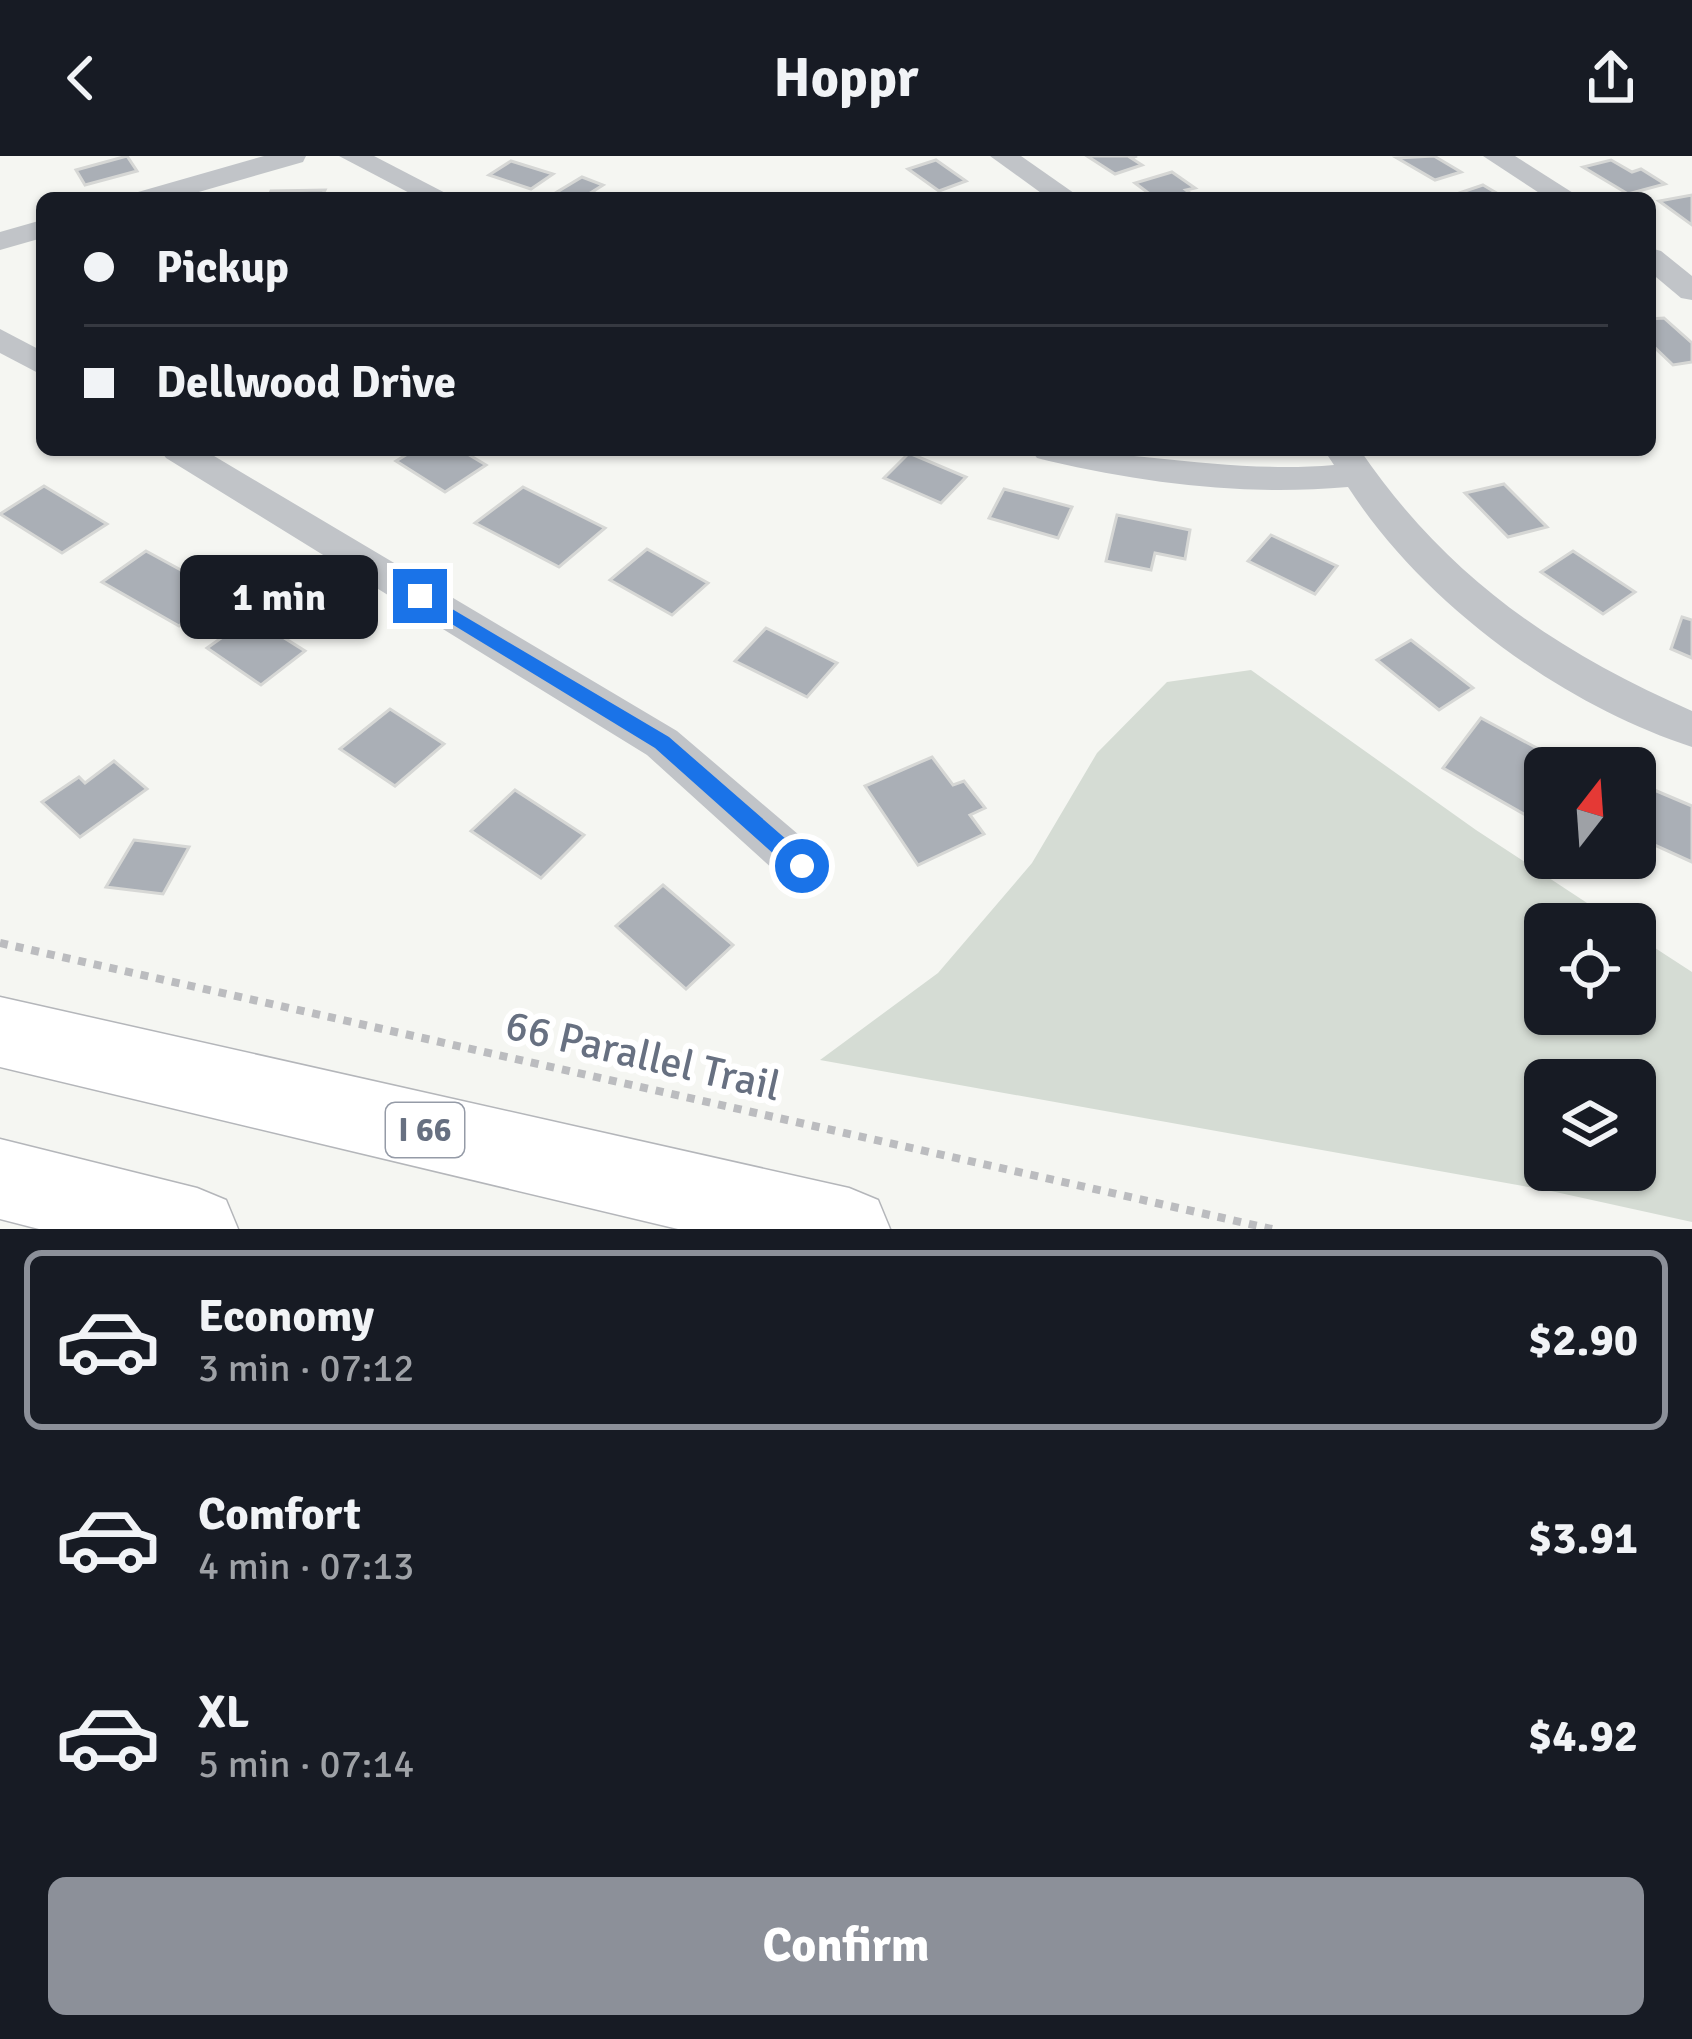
<!DOCTYPE html>
<html lang="en">
<head>
<meta charset="utf-8">
<style>
  body { margin:0; font-family:Signika,sans-serif; background:#242831; color:#f1f3f6; height:100vh; display:flex; flex-direction:column; font-size:45px; white-space:nowrap }
  * { box-sizing:border-box; margin:0 }
  p { font-size:39px; color:#9ea1a6 }
  .icon { flex:none; width:66px; height:66px; fill:none; stroke:currentColor; stroke-width:2; stroke-linecap:round; stroke-linejoin:round }
  .map { position:relative; height:1073px; overflow:hidden }
  .drawer { display:flex; flex-direction:column; background:#171b24; flex:1 }
  .drawer>* { flex:none }
  .top-card { position:absolute; left:36px; top:36px; width:1620px; height:264px; border-radius:18px; box-shadow:0 3px 9px #0004; display:grid; align-content:center; height:264px; padding:0 48px; background:#171b24 }
  .needle { width:78px; rotate:17deg }
  .fabs { position:absolute; left:1524px; top:591px; display:grid; gap:24px }
  .fabs a { display:grid; place-items:center; width:132px; height:132px; border-radius:18px; background:#171b24; box-shadow:0 3px 9px #0004; font-size:60px }
  .end { position:absolute; width:54px; height:54px; margin:-27px; border:15px solid #1a73e8; background:#fff; box-shadow:0 0 0 6px #fff }
  .from { border-radius:50% }
  .bubble { position:absolute; height:84px; border-radius:18px; background:#171b24; box-shadow:0 3px 9px #0004; font-size:39px; font-weight:800; line-height:84px; text-align:center }
  .top-card b { display:flex; align-items:center; gap:42px; height:114px; font-size:45px }
  .top-card b+b { border-top:3px solid #363941 }
  .top-card i { width:30px; height:30px; background:#f1f3f6 }
  ul { padding:21px 0 0; list-style:none }
  li { display:flex; align-items:center; gap:36px; height:180px; margin:0 24px 18px; padding:0 24px; border:6px solid transparent; border-radius:18px }
  li div { flex:1 }
  li b { display:block; font-size:45px }
  li em { font-style:normal; font-weight:800 }
  li.current { border-color:#8c9099 }
  li>.icon { width:108px; height:108px; stroke-width:1.5 }
  .button { display:flex; gap:24px; margin-top:auto; padding:24px 48px }
  .button a { flex:1; height:138px; border-radius:18px; background:#8c9099; color:#fff; font-size:48px; font-weight:800; line-height:138px; text-align:center }
  header { display:flex; justify-content:space-between; align-items:center; height:156px; padding:0 48px; background:#171b24; font-size:54px; font-weight:800 }
  .map>svg:first-child { display:block }
</style>
</head>
<body>
<header><svg class="icon" aria-label="back" viewBox="0 0 24 24"><path d="M15 5l-7 7 7 7"/></svg>Hoppr<svg class="icon" aria-label="share" viewBox="0 0 24 24"><path d="M12 15V3M7 8l5-5 5 5M5 13v7h14v-7"/></svg></header>
<div class="map">
<svg width="1692" height="1073" viewBox="0 0 1692 1073">
  <rect width="100%" height="100%" fill="#f5f6f2"/>
  <path fill="#d5dcd4" fill-rule="evenodd" d="M1251,514L1476,674L1619,768H1545V858H1635V779L1692,816V1066L1551,1035L820,904L938,817L1032,707L1097,597L1167,526ZM1545,924H1635V1014H1545Z"/>
  <g fill="#aaafb6" stroke="#d6d7d5" stroke-width="3">
    <path d="M127,0L137,15L85,29L76,14Z"/>
    <path d="M1087,0H1137L1131,2L1142,9L1115,18Z"/>
    <path d="M1434,0L1461,16L1435,24L1397,2Z"/>
    <path d="M936,4L966,25L939,35L908,13Z"/>
    <path d="M1611,4L1632,16L1641,13L1665,28L1628,38L1583,11Z"/>
    <path d="M511,5L553,18L531,33L489,19Z"/>
    <path d="M1172,16L1195,32L1186,34L1195,41L1155,42L1135,27Z"/>
    <path d="M582,21L603,29L592,36L607,42H547Z"/>
    <path d="M1483,29L1505,42H1463L1456,38Z"/>
    <path d="M325,34L321,42H268L271,35Z"/>
    <path d="M1692,39V69L1659,45Z"/>
    <path d="M1664,162L1692,187V206L1673,209L1650,187V163Z"/>
    <path d="M414,294H461L486,309L445,336L396,305Z"/>
    <path d="M909,297L966,321L941,347L884,322Z"/>
    <path d="M1504,328L1547,371L1508,381L1465,337Z"/>
    <path d="M44,330L107,368L62,397L0,358Z"/>
    <path d="M523,331L605,372L559,411L475,367Z"/>
    <path d="M1004,333L1072,351L1058,382L989,362Z"/>
    <path d="M1117,359L1190,374L1185,403L1155,397L1151,414L1106,405Z"/>
    <path d="M1271,379L1337,410L1315,438L1248,405Z"/>
    <path d="M647,393L708,427L672,459L610,424Z"/>
    <path d="M146,395L223,437L179,470L102,426Z"/>
    <path d="M1573,395L1635,436L1603,458L1541,416Z"/>
    <path d="M251,461L305,495L261,529L207,492Z"/>
    <path d="M1682,461L1692,464V502L1671,493Z"/>
    <path d="M766,472L837,507L807,541L735,505Z"/>
    <path d="M1411,484L1473,532L1439,554L1377,504Z"/>
    <path d="M390,553L444,588L395,630L340,593Z"/>
    <path d="M1481,562L1574,612H1545V670L1443,612Z"/>
    <path d="M932,601L953,629L964,625L985,652L970,659L984,678L918,709L865,630Z"/>
    <path d="M114,605L147,633L80,681L42,646L79,621L85,627Z"/>
    <path d="M1640,628L1692,650V706L1635,680Z"/>
    <path d="M515,634L584,679L541,722L471,675Z"/>
    <path d="M134,684L189,691L163,738L106,731Z"/>
    <path d="M663,729L733,789L686,833L616,770Z"/>
  </g>
  <g fill="none" stroke-linecap="round" stroke-linejoin="round">
    <defs>
      <g id="highway">
        <path d="M0,841L849,1032L878,1044L890,1073H678L0,911Z"/>
        <path d="M0,983L197,1032L226,1044L238,1073H39L0,1063Z"/>
      </g>
    </defs>
    <use href="#highway" stroke="#b4b6ba" stroke-width="3"/>
    <path stroke="#bbbcbf" stroke-width="8" stroke-dasharray="8 8" stroke-linecap="butt" d="M0,787L1272,1073"/>
    <g fill="#c1c4c8" fill-rule="evenodd">
      <path d="M264,0H306L303,6L178,42H134L138,36Z"/>
      <path d="M339,0H374L455,42H419Z"/>
      <path d="M990,0H1021L1081,42H1048Z"/>
      <path d="M1483,0H1515L1581,42H1547Z"/>
      <path d="M42,64V82L0,94V76Z"/>
      <path d="M1650,92L1661,95L1692,120V144L1681,142L1650,116Z"/>
      <path d="M0,173L42,195V219L0,197Z"/>
      <path d="M160,294H204L677,575L819,696L825,710L819,724L802,730L785,724L647,599L166,302Z"/>
      <path d="M1031,294C1133,294 1232,318 1334,309L1324,294H1360C1446,420 1553,494 1692,555V591C1560,548 1423,447 1348,331C1246,340 1149,328 1049,305L1037,302Z"/>
    </g>
    <use href="#highway" fill="#fff" fill-rule="evenodd"/>
  </g>
  <path fill="#1a73e8" d="M420,434L669,581L810,704V717H795L655,592L414,445L411,440Z"/>
  <g text-anchor="middle" dominant-baseline="central" stroke-width="12" stroke-linejoin="round" paint-order="stroke">
    <rect fill="#fff" stroke="#959ba7" stroke-width="3" x="386" y="947" width="78" height="54" rx="9"/>
    <g font-size="33" font-weight="bold" fill="#677081">
      <text x="425" y="974">I 66</text>
    </g>
    <g font-size="42" fill="#677081" stroke="#fff">
      <text transform="translate(643 900) rotate(13)">66 Parallel Trail</text>
    </g>
  </g>
</svg>
<div class="fabs">
<a><svg class="needle" viewBox="-14 -14 28 28"><path d="M0-13l5 13h-10z" fill="#e53935"/><path d="M0 13l5-13h-10z" fill="#9ea1a6"/></svg></a>
<a><svg class="icon" aria-label="locate" viewBox="0 0 24 24"><circle cx="12" cy="12" r="6"/><path d="M12 2v4M12 18v4M2 12h4M18 12h4"/></svg></a>
<a><svg class="icon" aria-label="layers" viewBox="0 0 24 24"><path d="M12 4l9 5-9 5-9-5zM3 14l9 5 9-5"/></svg></a>
</div>
<i class="end from" style="left:802px;top:710px"></i>
<i class="end" style="left:420px;top:440px"></i>
<div class="bubble" style="left:180px;top:399px;width:198px">1 min</div>
<div class="top-card">
<b><i class="from"></i>Pickup</b>
<b><i></i>Dellwood Drive</b>
</div>
</div>
<section class="drawer">
<ul>
<li class="current"><svg class="icon" aria-label="car" viewBox="0 0 24 24"><path d="M5 17H2v-5l4-1 3-4h7l3 4 3 1v5h-3M9 17h6M6 11h13"/><circle cx="7" cy="17" r="2"/><circle cx="17" cy="17" r="2"/></svg><div><b>Economy</b><p>3 min · 07:12</p></div><em>$2.90</em></li>
<li><svg class="icon" aria-label="car" viewBox="0 0 24 24"><path d="M5 17H2v-5l4-1 3-4h7l3 4 3 1v5h-3M9 17h6M6 11h13"/><circle cx="7" cy="17" r="2"/><circle cx="17" cy="17" r="2"/></svg><div><b>Comfort</b><p>4 min · 07:13</p></div><em>$3.91</em></li>
<li><svg class="icon" aria-label="car" viewBox="0 0 24 24"><path d="M5 17H2v-5l4-1 3-4h7l3 4 3 1v5h-3M9 17h6M6 11h13"/><circle cx="7" cy="17" r="2"/><circle cx="17" cy="17" r="2"/></svg><div><b>XL</b><p>5 min · 07:14</p></div><em>$4.92</em></li>
</ul>
<div class="button"><a>Confirm</a></div>
</section>
</body>
</html>
